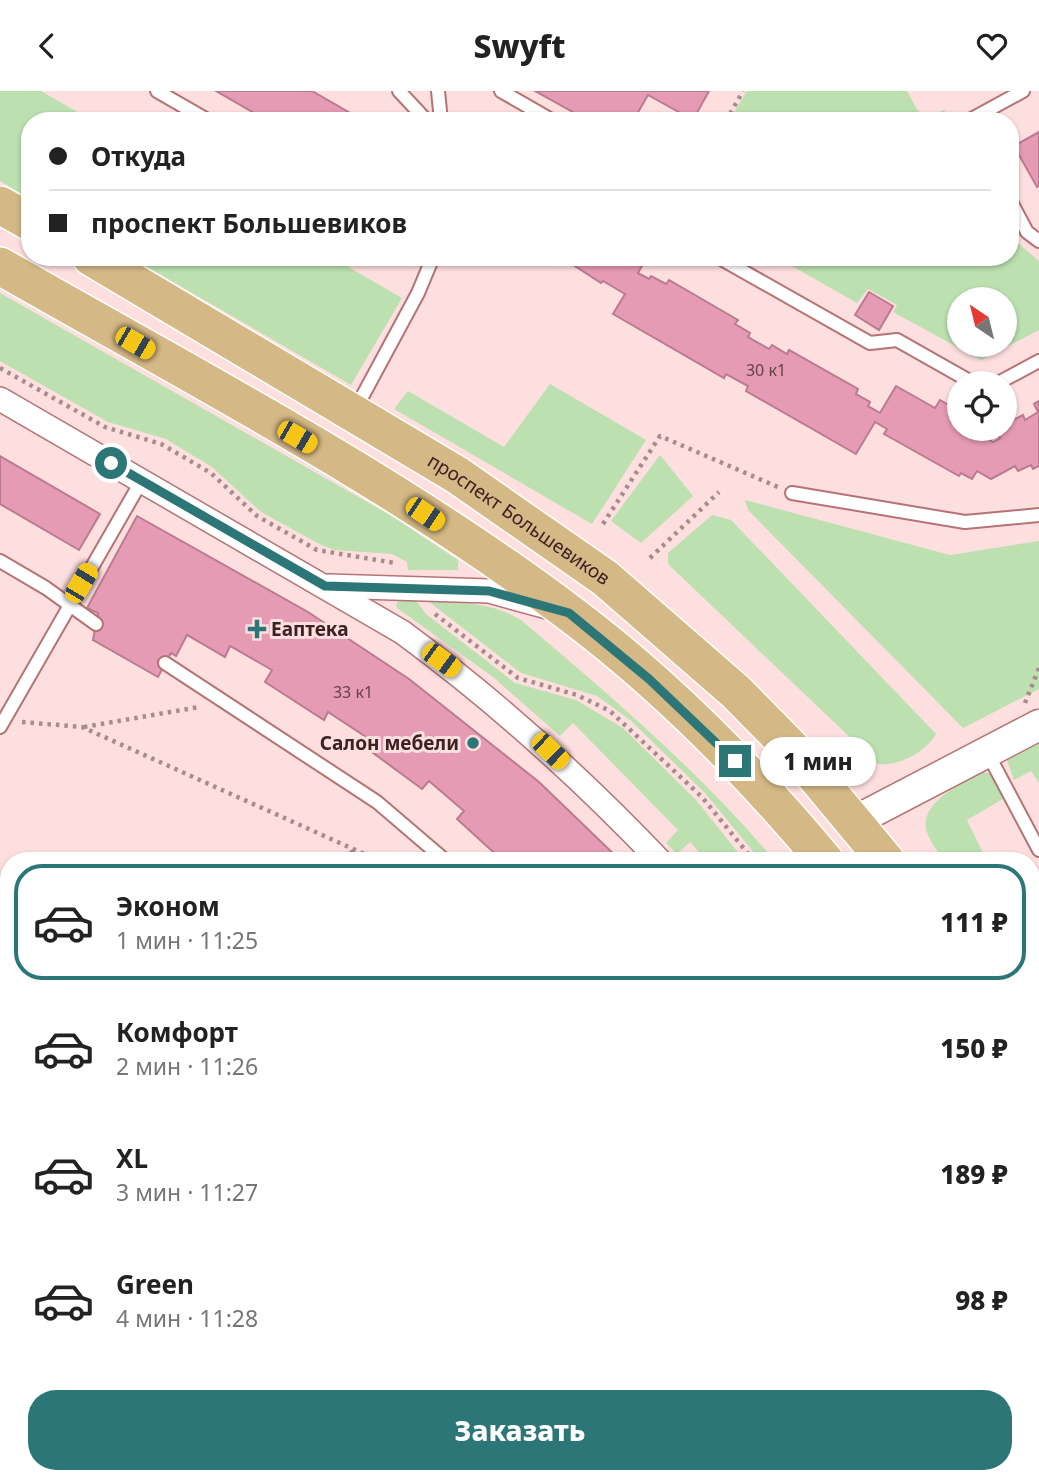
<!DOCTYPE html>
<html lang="ru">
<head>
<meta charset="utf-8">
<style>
  body { margin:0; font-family:"Noto Sans",sans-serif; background:#f2f2f2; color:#222; height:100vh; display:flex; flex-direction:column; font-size:26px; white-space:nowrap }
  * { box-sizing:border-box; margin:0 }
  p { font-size:23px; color:#767676 }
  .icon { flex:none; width:38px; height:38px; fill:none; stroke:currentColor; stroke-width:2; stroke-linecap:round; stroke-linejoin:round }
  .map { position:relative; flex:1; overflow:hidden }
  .panel { position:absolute; left:0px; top:761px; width:1040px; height:632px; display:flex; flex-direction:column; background:#fff; border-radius:28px 28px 0 0; box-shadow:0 2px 5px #0004 }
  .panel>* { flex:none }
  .hud { position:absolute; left:21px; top:21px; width:998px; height:154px; border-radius:28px; box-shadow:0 2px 5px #0004; display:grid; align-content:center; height:154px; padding:0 28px; background:#fff }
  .needle { width:46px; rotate:325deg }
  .controls { position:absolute; left:947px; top:196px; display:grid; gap:14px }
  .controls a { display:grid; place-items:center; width:70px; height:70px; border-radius:50%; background:#fff; box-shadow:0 2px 5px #0004; font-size:35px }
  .end { position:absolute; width:32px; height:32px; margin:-16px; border:9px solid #2c7678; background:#fff; box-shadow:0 0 0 4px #fff }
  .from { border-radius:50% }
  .bubble { position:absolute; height:49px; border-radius:24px; background:#fff; box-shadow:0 2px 5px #0004; font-size:23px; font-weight:800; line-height:49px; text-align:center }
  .car { position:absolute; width:21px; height:42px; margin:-21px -10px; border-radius:9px; box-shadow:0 0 5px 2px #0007; background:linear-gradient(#f5c518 24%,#345 0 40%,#f5c518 0 76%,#345 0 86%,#f5c518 0) }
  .hud b { display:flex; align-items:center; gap:24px; height:66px; font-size:26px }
  .hud b+b { border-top:2px solid #e0e0e0 }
  .hud i { width:18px; height:18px; background:#222 }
  ul { padding:12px 0 0; list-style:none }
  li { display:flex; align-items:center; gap:21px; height:116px; margin:0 14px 10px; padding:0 14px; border:4px solid transparent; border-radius:28px }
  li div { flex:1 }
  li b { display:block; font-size:26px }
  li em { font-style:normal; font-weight:800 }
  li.selected { border-color:#2c7678 }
  li>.icon { width:63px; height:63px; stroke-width:1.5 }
  .action { display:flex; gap:14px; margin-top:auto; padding:14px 28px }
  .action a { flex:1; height:80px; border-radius:28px; background:#2c7678; color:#fff; font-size:28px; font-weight:800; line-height:80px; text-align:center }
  header { display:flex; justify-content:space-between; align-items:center; height:91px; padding:0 28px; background:#fff; font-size:32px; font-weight:800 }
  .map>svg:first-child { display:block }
</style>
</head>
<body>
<header><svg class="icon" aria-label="back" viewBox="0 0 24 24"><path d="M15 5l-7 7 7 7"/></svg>Swyft<svg class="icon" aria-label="heart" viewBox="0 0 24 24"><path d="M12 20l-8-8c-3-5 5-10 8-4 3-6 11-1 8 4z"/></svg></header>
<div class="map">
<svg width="1039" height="1392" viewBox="0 0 1039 1392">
  <rect width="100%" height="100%" fill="#fedfdf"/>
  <g fill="#bce0b0" fill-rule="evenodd">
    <path d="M0,0H41L93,30H30V108L0,90Z"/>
    <path d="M747,0H907L918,20L930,25L944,19L949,28L729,30Z"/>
    <path d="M1010,145L1039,170V239L981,269L893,221L897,214L868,198L857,212L776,166H1010ZM959,208H1004V254H959Z"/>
    <path d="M130,166H331L402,207L351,294Z"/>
    <path d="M0,202L390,424L458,469V479H408L407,471L392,463L335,459L321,454L261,421L212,376L166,348L108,331L0,270Z"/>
    <path d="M550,293L646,349L592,433L394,318L408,300L504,356Z"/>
    <path d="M660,364L693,405L641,452L611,430Z"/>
    <path d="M745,409L950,464L1039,450V598L963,637L748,419Z"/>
    <path d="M712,424L731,429L936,643C927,660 898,676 878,673L668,473V462Z"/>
    <path d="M401,507L415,508L426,523L515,592L576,609L623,637L696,709L745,770H707L690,751L677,763L666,752L678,739L573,632L560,645L493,586L397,517L396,513Z"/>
    <path d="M428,510C462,512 492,511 521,529C611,605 699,680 775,770H761L705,702L630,629L597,605L521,582Z"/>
    <path d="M1039,649V692L1031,680L1014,689L1007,669Z"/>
    <path d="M983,681L991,683L1004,704L1003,708L967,729L987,770H944C939,762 930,751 927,741C918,711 963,692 983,681Z"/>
    <path d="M1039,856V933L1031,918V861Z"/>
    <path d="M1031,1136L1039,1151V1264L1035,1266L1031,1258Z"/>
  </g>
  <g fill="#e69bb5" stroke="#bb7a90" stroke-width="2">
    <path d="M216,0H312L364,30H268Z"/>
    <path d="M535,0H709L693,29L648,4L633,30H589Z"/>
    <path d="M1039,41V95L1037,96L1014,55Z"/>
    <path d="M561,166H647L638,182L649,188L651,185L666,193L669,189L707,211L738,229L735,233L750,242L748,246L769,258L772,254L787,263L789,259L858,298L856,303L870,311L868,315L880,322L896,295L935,317L940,309L959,320L955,329L959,331V338H971L993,351L1000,347L998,343L1010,336L1008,332L1023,324L1025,329L1038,321L1034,313L1039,310V375L1033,378L1031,374L1018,380L1015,375L991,388L977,380L972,388L961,382L959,385L884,343L887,338L875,331L856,363L746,300L748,295L726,283L724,287L613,223L625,203L603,190L601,192Z"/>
    <path d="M869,201L893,215L879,239L855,224Z"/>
    <path d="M0,365L100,423L79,459L0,413Z"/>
    <path d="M137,425L308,521L409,588L539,691L621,770H503L457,728L464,720L429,690L422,698L365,656L369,648L328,621L324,629L265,591L272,579L230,555L225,566L187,544L176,565L171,562L158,586L93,549L98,522L87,517Z"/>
    <path d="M0,878L9,883V940L0,935Z"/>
    <path d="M486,1384H571L559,1392H473Z"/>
    <path d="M950,1384H996L1001,1392H954Z"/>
  </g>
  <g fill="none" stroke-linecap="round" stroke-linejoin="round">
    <defs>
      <g id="service">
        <path d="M157,0L209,30"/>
        <path d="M399,0L427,30"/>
        <path d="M438,0L441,30"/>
        <path d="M501,0L553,30"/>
        <path d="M968,30L1023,0"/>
        <path d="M1010,109L1027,141L1039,150"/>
        <path d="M718,166L870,252L897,249L973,292"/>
        <path d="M998,292L1039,270"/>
        <path d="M355,319L418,202L433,166"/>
        <path d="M792,402L965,431L1039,424"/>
        <path d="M0,470L46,497L96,533"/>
        <path d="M165,572L377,711L446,770"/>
        <path d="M0,636L142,389"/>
        <path d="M988,663L1039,759"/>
        <path d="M1031,848L1039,843"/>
        <path d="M0,1212L9,1215"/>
        <path d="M316,1384L322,1392"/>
        <path d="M893,1384L897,1392"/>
        <path d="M410,1392L421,1384"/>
        <path d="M828,1392L842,1384"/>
      </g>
      <g id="minor">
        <path d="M0,308L402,541C496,610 580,686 660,770"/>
        <path d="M328,495L489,500L547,516"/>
        <path d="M1031,1335L1039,1351"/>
      </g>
      <path id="tertiary" d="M855,730L1039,634"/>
      <g id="primary">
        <path d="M0,114L30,131"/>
        <path id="s1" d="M91,166L457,384L605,487L736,601L797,663L886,770"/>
        <path d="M0,175C192,285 391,388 568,521C663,592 749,679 825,770"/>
        <path d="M1031,986L1039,1000"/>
        <path d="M1031,1079L1039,1094"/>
      </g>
    </defs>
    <use href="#service" stroke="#b67375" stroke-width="16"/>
    <use href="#minor" stroke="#b67375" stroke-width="26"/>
    <use href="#tertiary" stroke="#b67375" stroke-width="33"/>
    <use href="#primary" stroke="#fff" stroke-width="40"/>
    <g stroke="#a88b8c" stroke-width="4.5" stroke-dasharray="3.5 5" stroke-linecap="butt">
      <path d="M726,30L743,0"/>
      <path d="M0,277L105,336L161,353L211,382L257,425L317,459L395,472"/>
      <path d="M603,433L660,345L778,396"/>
      <path d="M650,467L719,401"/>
      <path d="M435,523L518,587L577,604L610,620L702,706L754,770"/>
      <path d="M1025,612L1039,577"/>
      <path d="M22,631L82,636L380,770"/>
      <path d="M84,636L199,616"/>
      <path d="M351,759L358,770"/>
      <path d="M1031,926L1039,941"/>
      <path d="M1031,1273L1039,1289"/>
      <path d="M154,1384L159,1392"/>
      <path d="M34,1392V1384"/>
      <path d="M225,1392L236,1384"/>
      <path d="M673,1392L687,1384"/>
      <path d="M799,1392L812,1391"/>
    </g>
    <use href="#service" stroke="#fff" stroke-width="12"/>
    <use href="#minor" stroke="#fff" stroke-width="23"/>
    <use href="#tertiary" stroke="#fff" stroke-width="30"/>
    <use href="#primary" stroke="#d4b886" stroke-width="37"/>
  </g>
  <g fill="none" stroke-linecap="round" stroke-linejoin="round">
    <path stroke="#2c7678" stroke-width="9" d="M111,372L325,495L489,500L569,522L649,588L735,670"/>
  </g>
  <g fill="#2c7678" stroke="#fedfdf" stroke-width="2.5">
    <path d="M253.5 527.5h7v7h7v7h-7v7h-7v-7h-7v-7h7z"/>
    <circle cx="473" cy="652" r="7"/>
  </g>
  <g text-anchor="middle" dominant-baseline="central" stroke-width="6" stroke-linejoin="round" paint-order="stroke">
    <g font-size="16" fill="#674048">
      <text x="766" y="279">30 к1</text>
      <text x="353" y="601">33 к1</text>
    </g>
    <g font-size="19" fill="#3d2223" stroke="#fedfdf">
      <text stroke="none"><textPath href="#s1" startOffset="502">проспект Большевиков</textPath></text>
    </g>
    <g font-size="19" font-weight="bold" fill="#3d2223" stroke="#fedfdf" text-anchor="start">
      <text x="271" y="538">Еаптека</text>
      <text x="459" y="652" text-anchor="end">Салон мебели</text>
    </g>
  </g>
</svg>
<div class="controls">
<a><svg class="needle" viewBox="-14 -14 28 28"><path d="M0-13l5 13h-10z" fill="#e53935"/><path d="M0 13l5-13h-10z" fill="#767676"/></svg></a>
<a><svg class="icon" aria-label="locate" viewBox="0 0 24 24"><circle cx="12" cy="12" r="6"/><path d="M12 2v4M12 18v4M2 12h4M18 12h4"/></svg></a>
</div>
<i class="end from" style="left:111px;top:372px"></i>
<i class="end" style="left:735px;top:670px"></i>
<div class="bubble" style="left:760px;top:646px;width:116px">1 мин</div>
<i class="car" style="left:135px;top:252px;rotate:120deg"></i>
<i class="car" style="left:297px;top:346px;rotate:120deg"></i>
<i class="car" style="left:425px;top:423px;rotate:124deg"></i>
<i class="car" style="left:81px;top:492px;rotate:31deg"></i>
<i class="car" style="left:441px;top:569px;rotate:126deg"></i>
<i class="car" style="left:550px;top:660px;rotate:134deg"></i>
<div class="hud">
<b><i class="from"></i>Откуда</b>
<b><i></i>проспект Большевиков</b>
</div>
<section class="panel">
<ul>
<li class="selected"><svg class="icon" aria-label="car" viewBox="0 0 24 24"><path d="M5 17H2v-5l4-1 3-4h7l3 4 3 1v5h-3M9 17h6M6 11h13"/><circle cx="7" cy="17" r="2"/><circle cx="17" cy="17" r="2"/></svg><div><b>Эконом</b><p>1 мин · 11:25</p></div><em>111 ₽</em></li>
<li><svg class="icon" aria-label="car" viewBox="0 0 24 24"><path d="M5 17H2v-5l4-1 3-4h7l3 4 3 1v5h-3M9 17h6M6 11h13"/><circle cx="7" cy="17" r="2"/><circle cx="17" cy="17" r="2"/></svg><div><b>Комфорт</b><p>2 мин · 11:26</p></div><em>150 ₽</em></li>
<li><svg class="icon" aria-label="car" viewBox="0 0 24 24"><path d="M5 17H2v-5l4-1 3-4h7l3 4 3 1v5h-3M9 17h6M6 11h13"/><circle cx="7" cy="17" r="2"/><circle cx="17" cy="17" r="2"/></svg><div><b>XL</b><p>3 мин · 11:27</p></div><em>189 ₽</em></li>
<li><svg class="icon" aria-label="car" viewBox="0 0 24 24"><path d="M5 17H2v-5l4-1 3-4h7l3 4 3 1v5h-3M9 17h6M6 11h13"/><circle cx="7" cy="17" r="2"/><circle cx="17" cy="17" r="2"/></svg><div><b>Green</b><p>4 мин · 11:28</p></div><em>98 ₽</em></li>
</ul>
<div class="action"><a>Заказать</a></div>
</section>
</div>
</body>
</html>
